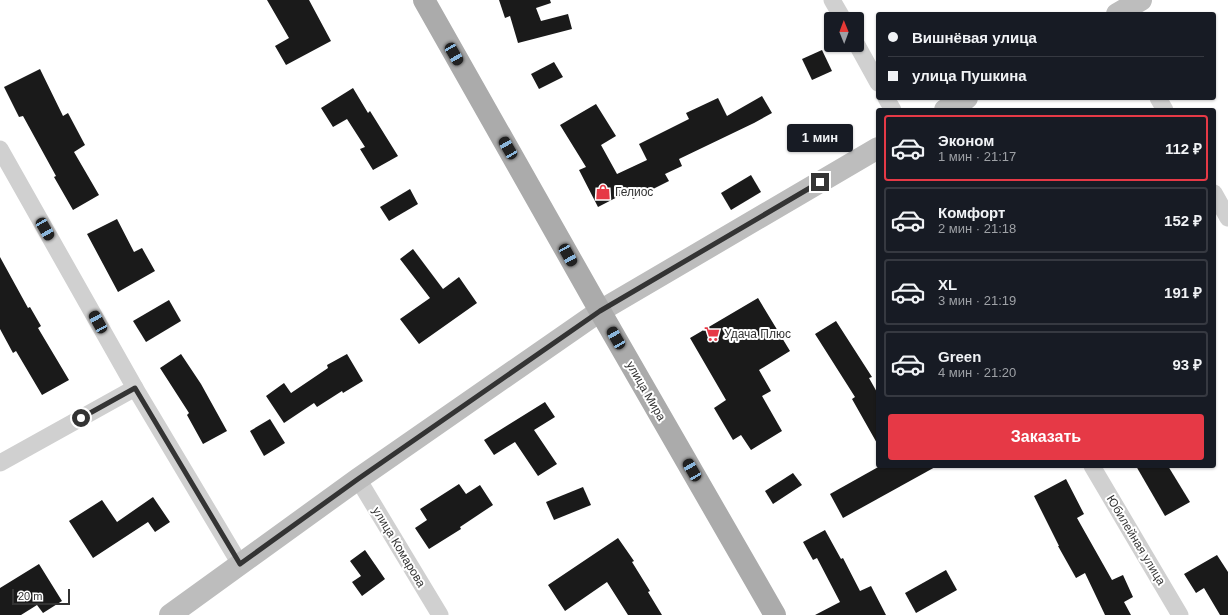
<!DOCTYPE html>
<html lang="ru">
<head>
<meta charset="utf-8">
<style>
  body { margin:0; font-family:Arial,sans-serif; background:#242831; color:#f1f3f6; height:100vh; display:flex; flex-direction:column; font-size:15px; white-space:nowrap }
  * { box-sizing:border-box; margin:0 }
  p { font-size:13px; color:#9ea1a6 }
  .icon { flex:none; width:22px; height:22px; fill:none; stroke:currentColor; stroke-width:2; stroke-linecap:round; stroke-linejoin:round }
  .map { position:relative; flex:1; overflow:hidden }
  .side { position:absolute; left:876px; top:108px; width:340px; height:360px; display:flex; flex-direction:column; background:#171b24; border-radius:4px; box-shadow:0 1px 3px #0004 }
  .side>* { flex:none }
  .banner { position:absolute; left:876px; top:12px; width:340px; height:88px; border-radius:4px; box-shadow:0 1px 3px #0004; display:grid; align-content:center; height:88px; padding:0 12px; background:#171b24 }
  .needle { width:26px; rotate:359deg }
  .buttons { position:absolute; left:824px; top:12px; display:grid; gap:8px }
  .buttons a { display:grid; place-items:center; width:40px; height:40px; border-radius:4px; background:#171b24; box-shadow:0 1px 3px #0004; font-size:20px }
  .scale { position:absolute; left:12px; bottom:10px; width:58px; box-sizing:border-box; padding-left:4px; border:2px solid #333; border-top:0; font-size:11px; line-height:14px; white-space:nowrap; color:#333; -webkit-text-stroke:3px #fff; paint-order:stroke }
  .end { position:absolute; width:18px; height:18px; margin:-9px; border:5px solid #333; background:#fff; box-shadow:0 0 0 2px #fff }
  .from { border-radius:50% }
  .bubble { position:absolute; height:28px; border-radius:4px; background:#171b24; box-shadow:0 1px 3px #0004; font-size:13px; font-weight:800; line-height:28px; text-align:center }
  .car { position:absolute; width:12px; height:24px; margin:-12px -6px; border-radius:5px; box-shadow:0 0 3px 1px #0007; background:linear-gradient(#222 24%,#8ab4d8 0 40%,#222 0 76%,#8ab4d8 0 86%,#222 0) }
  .banner b { display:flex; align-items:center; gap:14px; height:38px; font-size:15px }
  .banner b+b { border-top:1px solid #363941 }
  .banner i { width:10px; height:10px; background:#f1f3f6 }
  ul { padding:7px 0 0; list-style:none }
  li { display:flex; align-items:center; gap:12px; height:66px; margin:0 8px 6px; padding:0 4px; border:2px solid #363941; border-radius:4px }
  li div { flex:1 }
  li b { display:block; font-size:15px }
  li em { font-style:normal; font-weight:800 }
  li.active { border-color:#e63946 }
  li>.icon { width:36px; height:36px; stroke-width:1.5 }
  .button { display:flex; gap:8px; margin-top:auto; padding:8px 12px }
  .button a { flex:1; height:46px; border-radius:4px; background:#e63946; color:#fff; font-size:16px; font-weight:800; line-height:46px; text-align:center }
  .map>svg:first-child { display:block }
</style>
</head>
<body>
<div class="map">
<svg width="1228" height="615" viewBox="0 0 1228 615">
  <rect width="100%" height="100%" fill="#fff"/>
  <g fill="#1a1a1a">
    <path d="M267,0H309L331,41L286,65L275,46L289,38Z"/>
    <path d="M499,0H550L551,3L536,8L541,21L568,14L572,29L518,43L510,16L505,18Z"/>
    <path d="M822,50L832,71L812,80L802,59Z"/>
    <path d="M554,62L563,77L539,89L531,74Z"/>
    <path d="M40,69L63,116L68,113L85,145L74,152L99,195L73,210L54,177L56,176L23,116L19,117L4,87Z"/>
    <path d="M353,88L368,113L370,111L398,156L373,170L360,149L365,147L347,119L333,127L321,108Z"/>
    <path d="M762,96L772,113L754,123L679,159L682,166L665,174L669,181L633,199L629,191L598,207L579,170L586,167L560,125L596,104L616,136L601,145L617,174L647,160L639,144L689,119L686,113L718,98L727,116Z"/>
    <path d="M751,175L761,192L731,210L721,193Z"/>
    <path d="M410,189L418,204L389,221L380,207Z"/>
    <path d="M117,219L134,252L142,248L155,271L118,292L87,234Z"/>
    <path d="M413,249L443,289L459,277L477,303L419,344L400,319L430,298L400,259Z"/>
    <path d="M0,257L28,308L30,307L41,326L38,328L69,380L42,395L16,351L13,353L0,329Z"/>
    <path d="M758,298L790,351L759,370L771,391L762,396L782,431L751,450L741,435L733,440L714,408L726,400L690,338Z"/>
    <path d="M169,300L181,321L146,342L133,321Z"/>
    <path d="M836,321L872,377L869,378L878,394V445L852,399L855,397L815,334Z"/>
    <path d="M181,354L201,384L227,431L203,444L187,415L189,413L160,368Z"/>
    <path d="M347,354L363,381L343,393L342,391L317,407L314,403L284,423L266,396L284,383L291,393L328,368L327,365Z"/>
    <path d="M545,402L555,417L534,430L557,464L538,476L515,442L494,455L484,440Z"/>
    <path d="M270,419L285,443L264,456L250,431Z"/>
    <path d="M880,466H937L843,518L830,494Z"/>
    <path d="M1136,466H1168L1190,502L1165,516Z"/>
    <path d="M793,473L802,485L773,504L765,491Z"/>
    <path d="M1066,479L1084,514L1077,518L1112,580L1123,575L1133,597L1124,602L1131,615H1105L1085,573L1076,578L1058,546H1059L1034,496Z"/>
    <path d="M459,484L466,494L480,485L493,505L460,527L461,529L429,549L415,528L427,520L420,509Z"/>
    <path d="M583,487L591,505L554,520L546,502Z"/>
    <path d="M153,497L170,522L155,532L148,522L93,558L69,521L102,500L117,522Z"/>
    <path d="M825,530L841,559L843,558L860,591L871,586L886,615H815L840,602L817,558L813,560L803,542Z"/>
    <path d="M618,538L634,561L632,562L650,591L648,592L662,615H628L607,582L565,611L548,585Z"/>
    <path d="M365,550L385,579L362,596L352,582L361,576L350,561Z"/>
    <path d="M1217,555L1228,572V615H1220L1204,588L1196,593L1184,574Z"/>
    <path d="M39,564L62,601L43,613L37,605L21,615H0V588Z"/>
    <path d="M946,570L957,590L916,613L905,593Z"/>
  </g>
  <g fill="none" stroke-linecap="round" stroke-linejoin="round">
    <g stroke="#d0d0d0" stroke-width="17">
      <path d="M832,0L843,19"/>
      <path d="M857,45L878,83"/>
      <path d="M886,98L893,110"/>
      <path d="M1158,98L1165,110"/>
      <path d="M0,149L135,388L240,564"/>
      <path d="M1214,193L1228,218"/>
      <path d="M0,463L135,388"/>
      <path d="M1092,466L1180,615"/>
      <path d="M358,479L440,615"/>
    </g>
    <g stroke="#bdbdbd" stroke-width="22">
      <path d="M1117,14L1141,0"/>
      <path d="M945,110L967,98"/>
      <path d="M170,615L358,479L600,311L878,148"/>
    </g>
    <path stroke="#ababab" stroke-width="22" d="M424,0L600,311L775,615"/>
  </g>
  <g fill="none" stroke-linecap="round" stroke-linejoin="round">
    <path stroke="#333" stroke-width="5" d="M81,418L135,388L240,564L358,479L600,311L820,182"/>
  </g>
  <defs>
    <symbol id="shop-bare" viewBox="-9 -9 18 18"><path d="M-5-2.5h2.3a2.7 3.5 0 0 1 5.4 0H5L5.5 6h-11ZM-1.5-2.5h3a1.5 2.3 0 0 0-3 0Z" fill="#e63946" stroke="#fff" stroke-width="2.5" paint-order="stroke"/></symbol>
    <symbol id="supermarket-bare" viewBox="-9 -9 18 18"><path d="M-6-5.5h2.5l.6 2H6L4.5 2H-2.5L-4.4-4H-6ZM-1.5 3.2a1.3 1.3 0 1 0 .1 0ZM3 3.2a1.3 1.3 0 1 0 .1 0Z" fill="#e63946" stroke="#fff" stroke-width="2.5" paint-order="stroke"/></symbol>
  </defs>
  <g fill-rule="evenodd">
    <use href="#shop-bare" x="592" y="181" width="22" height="22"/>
    <use href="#supermarket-bare" x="701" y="323" width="22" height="22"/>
  </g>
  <g text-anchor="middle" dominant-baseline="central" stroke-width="4" stroke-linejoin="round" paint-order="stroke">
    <g font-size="12" fill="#333" stroke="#fff" text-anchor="start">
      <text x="615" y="192">Гелиос</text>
      <text x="724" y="334">Удача Плюс</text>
    </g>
    <g font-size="12" fill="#333" stroke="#fff">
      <text transform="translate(646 391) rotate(60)">улица Мира</text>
      <text transform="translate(1136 540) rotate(59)">Юбилейная улица</text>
      <text transform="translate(399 547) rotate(59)">улица Комарова</text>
    </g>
  </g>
</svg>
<div class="buttons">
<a><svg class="needle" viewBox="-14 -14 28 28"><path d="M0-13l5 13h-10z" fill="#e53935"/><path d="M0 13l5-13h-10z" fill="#9ea1a6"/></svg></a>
</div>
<div class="scale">20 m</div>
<i class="end from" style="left:81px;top:418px"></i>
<i class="end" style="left:820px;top:182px"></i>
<div class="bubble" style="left:787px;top:124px;width:66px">1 мин</div>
<i class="car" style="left:454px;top:54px;rotate:150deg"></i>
<i class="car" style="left:508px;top:148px;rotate:330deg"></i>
<i class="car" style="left:45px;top:229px;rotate:150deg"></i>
<i class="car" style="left:568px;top:255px;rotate:151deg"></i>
<i class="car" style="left:98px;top:322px;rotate:331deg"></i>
<i class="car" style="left:616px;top:338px;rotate:330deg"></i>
<i class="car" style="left:692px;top:470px;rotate:330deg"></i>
<div class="banner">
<b><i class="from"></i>Вишнёвая улица</b>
<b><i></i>улица Пушкина</b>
</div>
<section class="side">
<ul>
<li class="active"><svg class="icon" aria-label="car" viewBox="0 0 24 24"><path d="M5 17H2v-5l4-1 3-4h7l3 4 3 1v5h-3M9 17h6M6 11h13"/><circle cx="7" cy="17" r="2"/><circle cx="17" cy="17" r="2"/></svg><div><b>Эконом</b><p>1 мин · 21:17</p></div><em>112 ₽</em></li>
<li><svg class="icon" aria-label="car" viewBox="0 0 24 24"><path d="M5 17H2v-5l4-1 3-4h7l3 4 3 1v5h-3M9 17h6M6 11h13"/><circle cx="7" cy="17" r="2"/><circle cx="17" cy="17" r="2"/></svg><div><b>Комфорт</b><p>2 мин · 21:18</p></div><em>152 ₽</em></li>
<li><svg class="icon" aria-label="car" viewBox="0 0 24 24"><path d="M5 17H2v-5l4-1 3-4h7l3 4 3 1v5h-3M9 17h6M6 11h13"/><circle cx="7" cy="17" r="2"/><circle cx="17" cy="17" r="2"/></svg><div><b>XL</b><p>3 мин · 21:19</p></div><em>191 ₽</em></li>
<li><svg class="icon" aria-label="car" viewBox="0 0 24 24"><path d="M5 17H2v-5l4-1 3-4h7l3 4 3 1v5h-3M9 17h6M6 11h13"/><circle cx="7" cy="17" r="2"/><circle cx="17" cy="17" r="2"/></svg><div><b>Green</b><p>4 мин · 21:20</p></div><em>93 ₽</em></li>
</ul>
<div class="button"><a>Заказать</a></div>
</section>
</div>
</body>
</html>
